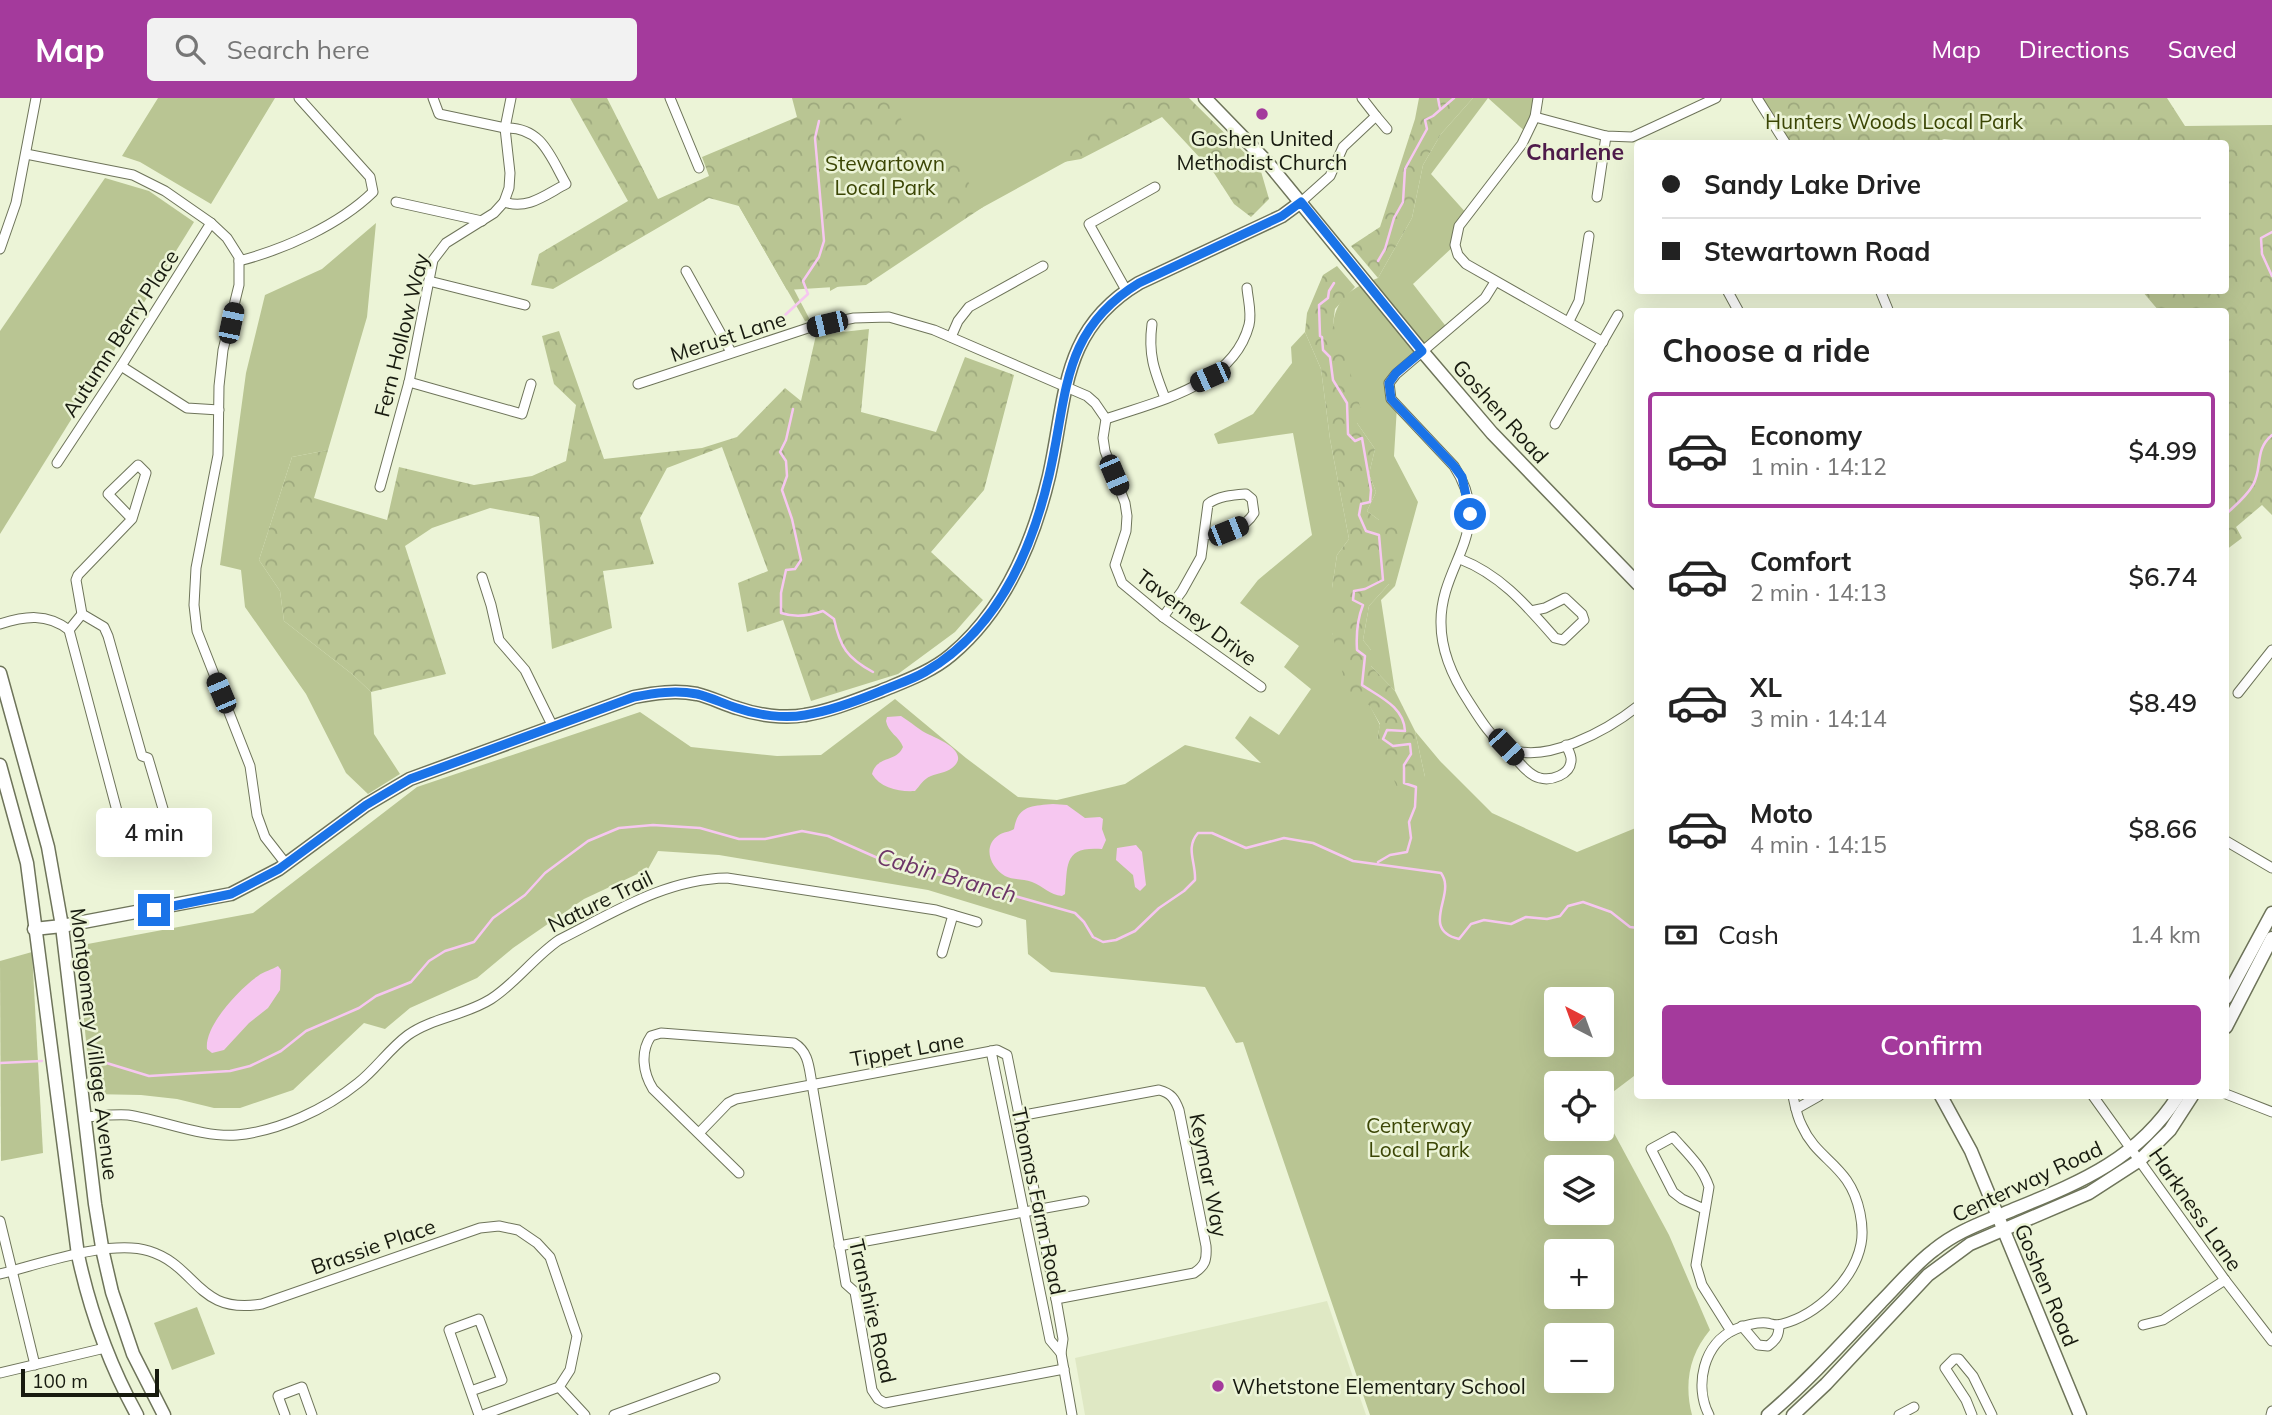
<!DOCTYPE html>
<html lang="en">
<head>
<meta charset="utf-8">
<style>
  body { margin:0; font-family:Mulish,sans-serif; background:#f2f2f2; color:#222; height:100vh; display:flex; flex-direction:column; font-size:26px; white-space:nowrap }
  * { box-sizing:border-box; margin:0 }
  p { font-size:23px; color:#767676 }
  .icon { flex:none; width:38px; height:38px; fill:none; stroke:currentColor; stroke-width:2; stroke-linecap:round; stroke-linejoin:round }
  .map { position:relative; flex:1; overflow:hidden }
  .details { position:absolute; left:1634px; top:210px; width:595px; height:791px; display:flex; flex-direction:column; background:#fff; border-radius:7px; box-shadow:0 7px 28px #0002 }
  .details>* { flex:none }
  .banner { position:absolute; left:1634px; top:42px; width:595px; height:154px; border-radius:7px; box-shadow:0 7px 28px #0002; display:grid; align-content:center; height:154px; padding:0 28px; background:#fff }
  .needle { width:46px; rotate:319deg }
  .tools { position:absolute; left:1544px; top:889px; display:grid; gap:14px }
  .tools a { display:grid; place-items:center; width:70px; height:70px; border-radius:7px; background:#fff; box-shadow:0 7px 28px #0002; font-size:35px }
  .scale { position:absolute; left:21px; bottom:18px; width:138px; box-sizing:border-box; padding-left:7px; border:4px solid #171a0f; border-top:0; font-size:19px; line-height:24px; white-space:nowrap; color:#171a0f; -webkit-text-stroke:5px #ecf4d7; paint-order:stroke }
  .end { position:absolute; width:32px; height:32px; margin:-16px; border:9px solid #1a73e8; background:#fff; box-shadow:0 0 0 4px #fff }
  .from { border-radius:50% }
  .bubble { position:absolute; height:49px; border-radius:7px; background:#fff; box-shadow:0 7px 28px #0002; font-size:23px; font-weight:600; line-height:49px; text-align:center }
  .car { position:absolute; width:21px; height:42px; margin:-21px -10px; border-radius:9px; box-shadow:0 0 5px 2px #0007; background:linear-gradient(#222 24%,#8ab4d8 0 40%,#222 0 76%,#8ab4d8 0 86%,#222 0) }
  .banner b { display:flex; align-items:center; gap:24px; height:66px; font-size:26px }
  .banner b+b { border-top:2px solid #e0e0e0 }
  .banner i { width:18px; height:18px; background:#222 }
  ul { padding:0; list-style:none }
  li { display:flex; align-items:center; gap:21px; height:116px; margin:0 14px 10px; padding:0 14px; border:4px solid transparent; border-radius:7px }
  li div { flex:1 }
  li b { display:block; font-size:26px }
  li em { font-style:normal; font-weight:600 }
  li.current { border-color:#a43a9c }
  li>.icon { width:63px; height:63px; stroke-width:1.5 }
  h2 { padding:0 28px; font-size:32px; line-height:84px }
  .pay { display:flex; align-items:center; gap:18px; height:77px; padding:0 28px; font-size:26px }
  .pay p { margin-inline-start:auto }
  .cta { display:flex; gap:14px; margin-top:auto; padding:14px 28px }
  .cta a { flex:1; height:80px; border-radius:7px; background:#a43a9c; color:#fff; font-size:28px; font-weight:600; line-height:80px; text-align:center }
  header { display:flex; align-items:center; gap:42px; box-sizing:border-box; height:98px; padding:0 35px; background:#a43a9c; color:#fff }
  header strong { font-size:33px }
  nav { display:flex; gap:38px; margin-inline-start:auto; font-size:24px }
  .search { width:490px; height:63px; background:#f2f2f2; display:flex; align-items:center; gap:18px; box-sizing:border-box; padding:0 24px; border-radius:7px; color:#767676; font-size:26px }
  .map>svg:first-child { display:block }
</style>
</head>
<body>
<header>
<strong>Map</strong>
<div class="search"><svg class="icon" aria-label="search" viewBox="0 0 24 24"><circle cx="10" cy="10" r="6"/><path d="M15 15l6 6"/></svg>Search here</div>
<nav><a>Map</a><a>Directions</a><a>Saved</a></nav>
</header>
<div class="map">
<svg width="2272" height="1317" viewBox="0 0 2272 1317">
  <defs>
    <pattern id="forest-crowns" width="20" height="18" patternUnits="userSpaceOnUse" patternTransform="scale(1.75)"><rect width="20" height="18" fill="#b9c593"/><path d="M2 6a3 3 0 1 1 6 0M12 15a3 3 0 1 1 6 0" fill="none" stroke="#9ea97e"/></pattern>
  </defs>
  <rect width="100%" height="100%" fill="#ecf4d7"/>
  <path fill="#dfe8c4" d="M1327,1203L1366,1317H1085L1075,1260Z"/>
  <g fill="#b9c593" fill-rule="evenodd">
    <path d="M158,0H275L211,106L140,64L122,58Z"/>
    <path d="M824,0H1182L830,193L829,130L777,159L810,222L805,223L728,89Z"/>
    <path d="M1473,0H1488L1431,76L1468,117L1455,147L1413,186L1448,231L1389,285L1397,308L1394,358L1418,404L1395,488L1381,502L1395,593L1371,568V552L1363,542L1369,508L1389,486L1379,422L1367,413L1376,394L1369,376L1375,351L1357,325L1333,227C1336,198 1354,189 1378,180L1412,120L1423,67L1441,36Z"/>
    <path d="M1488,0H1538L1528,36Z"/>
    <path d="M105,80L149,93L194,124L0,436V233Z"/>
    <path d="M376,125L367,219L328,352L292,359L259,462L280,493L284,523L352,576L371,594L374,636L400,676L368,696L346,675L306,596L245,509L241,472L220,467L246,275L265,197L322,171Z"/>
    <path d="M1305,234L1321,271L1330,341L1349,441L1337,457L1332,490V535L1380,627L1377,641L1425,679L1415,633L1440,663L1492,715L1577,754L1638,729V975L1601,1003V985H1556V1031H1601V1011L1669,1137L1710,1232C1689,1257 1684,1286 1692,1317H1370L1243,944L1236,945L1205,889L1051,874L1028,856L1026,822L928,792L719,757L658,753L648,771L584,801L513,850L477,880L410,910L385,931L364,925L293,992L240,1010H214L177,1001L141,997L91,996L77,848L253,815L417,689L640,614L691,649L777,658L821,657L895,601L966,660L1018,699L1057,702L1125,686L1185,647L1261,665L1235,640L1250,618L1279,637L1311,591L1284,569L1299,548L1240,505L1258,482L1312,437L1293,335L1218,346L1214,336L1253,316L1292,265L1291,249ZM1556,901H1601V947H1556ZM1556,1069H1601V1115H1556ZM1556,1153H1601V1199H1556ZM1556,1237H1601V1283H1556Z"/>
    <path d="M32,854L43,1055L1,1063L0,863Z"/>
    <path d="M197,1209L215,1256L172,1272L154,1225Z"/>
  </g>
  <g fill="url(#forest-crowns)">
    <path d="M570,0H607L658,101L709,78L702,59L797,19L792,0H894L904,29L939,34L983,109L866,187L787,192L739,108L709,100L553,191L531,187L539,156L628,103Z"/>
    <path d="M1125,0H1189L1260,70L1269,101L1251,119L1234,106L1214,75L1162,19L1081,61L1052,66L1057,49Z"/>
    <path d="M1419,0H1473L1441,36L1423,67L1412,120L1378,180L1351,148L1380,129L1415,21Z"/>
    <path d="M1757,0H2167L2185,28L2272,27V417L2262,407L2236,429L2242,440L2226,452V214L2159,213L2142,193L2226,192V46H1992L1944,41L1933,46L1786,45Z"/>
    <path d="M1337,168L1355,189L1335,211L1333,226L1345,256L1361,312L1357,325L1375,351L1369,376L1376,394L1367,413L1379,422L1391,415L1400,428L1389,486L1369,508L1363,542L1371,552V568L1395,593L1415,633L1425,679L1401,699L1377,641L1380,626L1369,607L1349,599L1332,535V490L1337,457L1349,441L1330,341L1321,271L1305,234L1307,215L1323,177Z"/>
    <path d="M869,231L861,314L936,334L965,259L1014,277L984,392L931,454L983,502L955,534L898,576L811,603L783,522L747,534L738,485L768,473L722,349L667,370L640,420L654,466L603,473L612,530L552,551L539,419L490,410L432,430L405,448L446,576L371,594L352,576L284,523L280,493L259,462L292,359L328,352L314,400L387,422L399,369L474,387L532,378L566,363L576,307L554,286L542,238L559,233L604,361L702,350L737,339L785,290L801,303L816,237Z"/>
  </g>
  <g fill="#f6c7f0">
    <path d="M901,618C911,624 920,633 930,637C941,642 971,655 952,670C945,675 938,675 931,678C923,681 920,688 915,693C899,694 880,690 872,676C877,657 896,665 903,649C899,638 888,635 886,623L887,619Z"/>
    <path d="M1053,706L1067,707L1085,720L1100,719L1103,721L1102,731L1106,742L1102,751C1063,748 1068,767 1065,796L1062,798C1050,797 1043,788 1032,784C1023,781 1013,782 1005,778C990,769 982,748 999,737C1003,734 1010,734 1014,731C1018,707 1032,708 1053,706Z"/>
    <path d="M1136,747L1142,754L1146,787L1140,793L1135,789L1133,777L1116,762L1117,750Z"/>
    <path d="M278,868L281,872L280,892L268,910L249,925L224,952L212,955L207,951C204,928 240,890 258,878C264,873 272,872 278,868Z"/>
  </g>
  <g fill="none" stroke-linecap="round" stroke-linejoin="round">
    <g stroke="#f6c7f0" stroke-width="2.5">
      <path d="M1438,0L1440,11"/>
      <path d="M2272,134L2261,140L2262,156L2272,178"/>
      <path d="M1378,163L1385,151L1394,120L1403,104L1405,71L1427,31L1425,22L1433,18L1454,0"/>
      <path d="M1334,185L1329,193L1328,200L1319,207L1320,238L1322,239L1323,252L1330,259L1333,282L1347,305L1348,336L1355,343L1362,340L1371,392L1370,404L1361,406L1359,417L1366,433L1379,437L1383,482L1365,491L1354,493L1353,502L1363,507C1357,522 1356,536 1357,552L1365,558L1362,587C1380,599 1404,609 1405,633L1387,632L1383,641L1393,648L1410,646L1411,656L1404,667V685L1416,689L1415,709L1409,724L1411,740L1407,754L1390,757L1378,764"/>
      <path d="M784,218L808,196L803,183L819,159L824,143L815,40L819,23"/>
      <path d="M793,311L786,342L780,354L786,363L787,378L782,392L792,421L801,462L795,471L786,472L781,495V515C796,520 809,518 823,513L834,521C840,549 847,560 873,574"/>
      <path d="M2226,416C2236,407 2246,399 2253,387C2263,369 2254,352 2272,337"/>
      <path d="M87,959L149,978L230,973L250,968L281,953L306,933L359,910L376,898L411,884L429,863L445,853L474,844L493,820L525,797L545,775L588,743L619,730L653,727L700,730L739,741H765L802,733L828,738L898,769L978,784L1011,797L1075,815L1084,824L1093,839L1103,844L1116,842L1135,833L1159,810L1184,793L1195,782C1196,764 1185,750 1198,735H1212L1246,750L1284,740L1313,745L1353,763L1441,775C1443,778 1445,782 1445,786C1448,803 1424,833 1459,841L1471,826L1484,822L1511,826L1526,819L1547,821L1560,818L1568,808L1583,804L1611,814L1630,829L1638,830"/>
      <path d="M0,965L42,963"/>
    </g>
    <defs>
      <g id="street">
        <path d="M433,0L439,16L505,30C542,29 550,58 566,86C545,97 528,112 504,104"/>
        <path d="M670,0L699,70"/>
        <path d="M1757,0L1786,46"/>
        <path d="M1376,18L1387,31"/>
        <path d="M1535,19L1538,0"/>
        <path d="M26,56L133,77L165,93L211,125L227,140L239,159V187L223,252L219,288L218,357L196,470L194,507L197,533L250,668L257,717L265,739L286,766"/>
        <path d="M1597,99L1606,38"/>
        <path d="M396,104L482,123"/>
        <path d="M1301,104L1330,78L1343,49L1376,18L1362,0"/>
        <path d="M0,151L16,105L36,0"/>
        <path d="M239,163C285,151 339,127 373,94L370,79L299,0"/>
        <path d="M686,173L731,254"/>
        <path d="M429,183L525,207"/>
        <path d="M1495,184L1485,200L1396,276L1389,285L1391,301L1454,368C1496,433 1440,465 1441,525C1441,554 1453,580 1469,604C1478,618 1491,640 1506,649C1543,669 1609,631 1638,608"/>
        <path d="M1126,192L1089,126L1155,89"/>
        <path d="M1727,192L1739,214"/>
        <path d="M1880,192L1889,214"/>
        <path d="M1569,223L1579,203L1589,138"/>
        <path d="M1152,226C1148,256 1154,272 1165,300"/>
        <path d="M951,239L958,223L969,209L1043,168"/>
        <path d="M1603,244L1466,166L1458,157L1455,147L1459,128L1522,46L1535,19L1606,38L1632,39L1716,0"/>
        <path d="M121,268L187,310L219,312"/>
        <path d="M409,284L522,316L531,286"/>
        <path d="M638,286L811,229L854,220L889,219L934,232L1087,298L1095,305L1106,321L1103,340L1105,353L1125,405L1127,418L1126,433L1115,467L1122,485L1163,519L1261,589"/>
        <path d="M1106,321C1157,303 1233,288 1249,227C1252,215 1248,202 1247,190"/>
        <path d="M1555,326L1618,217"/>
        <path d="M57,365L123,265L211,125"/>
        <path d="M380,389L409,284L433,162L446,145L494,115L504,104L509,90L510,75L505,30L511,0"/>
        <path d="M1460,461C1501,477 1526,507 1555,540L1563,542L1584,522L1582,516L1565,500L1545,510L1531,513"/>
        <path d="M482,479L491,507L499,542L525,572L553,629"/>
        <path d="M1163,519L1182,493L1201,459L1208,406C1218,398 1233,397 1246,396L1252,401L1254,415C1244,432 1224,436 1205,437"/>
        <path d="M0,526C25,518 47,515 69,532L121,728L166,721L148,660L142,658L108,538L104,529L82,516L76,482L78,477L132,421L146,375L138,367L108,396L132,421"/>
        <path d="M69,532L82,516"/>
        <path d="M2238,595L2272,552"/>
        <path d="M1507,650C1516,660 1527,677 1540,680C1551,683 1570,677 1571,663C1572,658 1568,652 1566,647"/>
        <path d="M2226,743L2272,770"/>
        <path d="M942,855L953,817"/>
        <path d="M991,953L1050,1242L1061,1255"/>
        <path d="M2226,996L2272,1014"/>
        <path d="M2093,998L2225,1182L2272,1243"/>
        <path d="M1796,1011L1819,998"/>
        <path d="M1019,1018L1159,992C1171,995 1175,1001 1179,1012L1206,1148C1207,1162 1205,1168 1194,1175L1056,1201"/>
        <path d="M85,1019C99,1018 114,1016 128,1017C162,1022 203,1040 237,1037C279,1033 326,1011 358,985C376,971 389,951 408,937C432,920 466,917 491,901C516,885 534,859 559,842C613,815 665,781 727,780L936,812L977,824"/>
        <path d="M699,1035L728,1005L736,1001L997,952L1007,957L1056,1201L1063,1241L1061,1255L1072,1317"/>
        <path d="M739,1075L653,991C643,975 640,954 651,938L661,935L794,945C809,954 809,970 812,986L846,1186L855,1194L872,1292L878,1301L885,1305L1064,1271"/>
        <path d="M1704,1111L1682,1101L1673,1094L1651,1051L1673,1039C1687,1055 1702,1068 1709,1089L1696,1167L1702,1187L1731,1233"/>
        <path d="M0,1123L35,1267"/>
        <path d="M839,1148L1084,1103"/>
        <path d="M0,1176C40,1166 110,1141 149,1153C198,1168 196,1217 262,1206L480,1130L499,1128L518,1132L537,1145L550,1159L577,1238L570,1272L559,1289L483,1317"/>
        <path d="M2143,1227L2163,1222L2225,1182"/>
        <path d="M1742,1228L1758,1247L1768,1248C1776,1242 1779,1238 1779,1227"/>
        <path d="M0,1275L105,1250"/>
        <path d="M559,1289L585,1317"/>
        <path d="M471,1293L502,1282L479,1221L449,1232L479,1317"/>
        <path d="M285,1317L278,1298L302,1289L312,1317"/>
        <path d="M614,1317L715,1280"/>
        <path d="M1709,1317C1694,1288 1703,1245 1736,1231C1746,1227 1756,1224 1767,1225C1772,1226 1776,1228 1782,1226C1817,1217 1854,1182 1861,1146C1863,1136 1862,1125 1860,1115C1850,1066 1818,1064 1802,1028C1797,1019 1795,1008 1793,998"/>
        <path d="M1899,1317L1914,1309"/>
        <path d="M1972,1317L1966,1302L1945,1270L1954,1261H1959L1973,1278L1992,1317"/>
        <path d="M2271,1317L2272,1313"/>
      </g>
      <g id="secondary">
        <path d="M1205,0L1268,65L1422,253L1492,335L1638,486"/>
        <path d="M0,575L48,749L62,828L95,1106L103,1155L112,1194L133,1256L164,1317"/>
        <path d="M0,667L27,765L78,1157C90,1213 109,1266 137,1317"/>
        <path d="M34,831L62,828L231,796L279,771L366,707L410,681L634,599C655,595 675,592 697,596C710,599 724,606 737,610C757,617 784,621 805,617C830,613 857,602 881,593C905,583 931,574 951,557C1005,512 1033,445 1049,378C1067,299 1060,232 1139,185L1282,118L1301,104"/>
        <path d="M2226,900L2272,815"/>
        <path d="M2226,929L2272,840"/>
        <path d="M1941,998L1971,1053L2080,1317"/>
        <path d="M1768,1317C1809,1282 1844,1243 1881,1204C1898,1187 1915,1166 1934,1152C1956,1134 1979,1126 2005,1115C2075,1086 2135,1065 2178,998"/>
        <path d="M1793,1317L1826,1286L1928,1177L1970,1146L2089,1095L2140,1062L2170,1032L2192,998"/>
      </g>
    </defs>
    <use href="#street" stroke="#6e745a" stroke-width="11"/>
    <use href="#secondary" stroke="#6e745a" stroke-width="15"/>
    <use href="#street" stroke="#fff" stroke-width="9"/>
    <use href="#secondary" stroke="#fff" stroke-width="12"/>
  </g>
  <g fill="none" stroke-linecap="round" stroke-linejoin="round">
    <path stroke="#1a73e8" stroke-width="9" d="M154,812L231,796L279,771L366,707L410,681L634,599C655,595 675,592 697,596C710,599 724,606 737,610C757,617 784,621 805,617C830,613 857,603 881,593C895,587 911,582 925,574C996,533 1031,456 1049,378C1068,298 1060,233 1139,185L1282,118L1301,104L1422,253L1396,275L1389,285L1391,301L1454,368L1462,379L1470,416"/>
  </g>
  <g fill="#a43a9c" stroke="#ecf4d7" stroke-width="2.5">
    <circle cx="1262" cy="16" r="7"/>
    <circle cx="1218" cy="1288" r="7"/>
  </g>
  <g text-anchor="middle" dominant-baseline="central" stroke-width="5" stroke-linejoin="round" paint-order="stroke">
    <g font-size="21" fill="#3b4605" stroke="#ecf4d7">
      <text x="1894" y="23">Hunters Woods Local Park</text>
      <text x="885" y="65">Stewartown<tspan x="885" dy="24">Local Park</tspan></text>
      <text x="1419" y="1027">Centerway<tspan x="1419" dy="24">Local Park</tspan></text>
    </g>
    <g font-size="21" fill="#171a0f" stroke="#ecf4d7">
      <text x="1262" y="40">Goshen United<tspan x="1262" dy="24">Methodist Church</tspan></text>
      <text x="1232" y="1288" text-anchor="start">Whetstone Elementary School</text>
    </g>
    <g font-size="21" fill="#171a0f" stroke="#ecf4d7">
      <text transform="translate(120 235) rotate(-57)">Autumn Berry Place</text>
      <text transform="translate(401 237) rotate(-76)">Fern Hollow Way</text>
      <text transform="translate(728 238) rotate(-18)">Merust Lane</text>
      <text transform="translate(1501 313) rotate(48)">Goshen Road</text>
      <text transform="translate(1197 519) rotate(37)">Taverney Drive</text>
      <text transform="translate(600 803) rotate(-26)">Nature Trail</text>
      <text transform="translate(95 946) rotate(83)">Montgomery Village Avenue</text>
      <text transform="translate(907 951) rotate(-10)">Tippet Lane</text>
      <text transform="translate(1209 1077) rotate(79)">Keymar Way</text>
      <text transform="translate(2027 1083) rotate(-25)">Centerway Road</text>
      <text transform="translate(1039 1103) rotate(78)">Thomas Farm Road</text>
      <text transform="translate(2196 1111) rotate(55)">Harkness Lane</text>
      <text transform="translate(373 1148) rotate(-19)">Brassie Place</text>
      <text transform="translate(2047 1187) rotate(67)">Goshen Road</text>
      <text transform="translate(873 1213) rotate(77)">Transhire Road</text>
    </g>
    <g font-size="23" font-weight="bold" fill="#4e1b4a" stroke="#ecf4d7">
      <text x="1575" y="53">Charlene</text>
    </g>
    <g font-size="23" font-style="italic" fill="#6d3668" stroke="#ecf4d7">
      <text transform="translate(947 777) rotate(16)">Cabin Branch</text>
    </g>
  </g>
</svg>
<div class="tools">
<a><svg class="needle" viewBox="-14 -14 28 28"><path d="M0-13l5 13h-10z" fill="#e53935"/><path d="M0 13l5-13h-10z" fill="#767676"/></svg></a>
<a><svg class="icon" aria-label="locate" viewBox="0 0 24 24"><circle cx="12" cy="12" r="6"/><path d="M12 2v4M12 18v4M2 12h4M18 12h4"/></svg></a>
<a><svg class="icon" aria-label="layers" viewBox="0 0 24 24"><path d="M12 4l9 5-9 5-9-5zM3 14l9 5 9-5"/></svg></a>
<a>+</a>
<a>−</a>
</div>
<div class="scale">100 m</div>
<i class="end from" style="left:1470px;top:416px"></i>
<i class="end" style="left:154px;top:812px"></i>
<div class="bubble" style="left:96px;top:710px;width:116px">4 min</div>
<i class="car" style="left:231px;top:225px;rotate:12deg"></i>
<i class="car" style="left:827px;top:226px;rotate:257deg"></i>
<i class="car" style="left:1210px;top:279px;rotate:246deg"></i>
<i class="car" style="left:1114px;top:377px;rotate:157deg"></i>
<i class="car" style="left:1228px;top:433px;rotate:68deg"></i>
<i class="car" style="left:221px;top:595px;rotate:337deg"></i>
<i class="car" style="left:1506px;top:649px;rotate:137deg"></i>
<div class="banner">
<b><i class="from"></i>Sandy Lake Drive</b>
<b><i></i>Stewartown Road</b>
</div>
<section class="details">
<h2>Choose a ride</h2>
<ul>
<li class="current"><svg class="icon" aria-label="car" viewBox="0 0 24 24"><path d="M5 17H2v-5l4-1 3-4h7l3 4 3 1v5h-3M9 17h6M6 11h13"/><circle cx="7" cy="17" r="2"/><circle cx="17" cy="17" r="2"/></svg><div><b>Economy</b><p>1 min · 14:12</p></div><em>$4.99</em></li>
<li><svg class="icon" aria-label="car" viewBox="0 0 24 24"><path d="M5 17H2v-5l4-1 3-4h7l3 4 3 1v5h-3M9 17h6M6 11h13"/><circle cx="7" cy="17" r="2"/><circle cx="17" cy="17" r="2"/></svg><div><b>Comfort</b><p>2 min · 14:13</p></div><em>$6.74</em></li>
<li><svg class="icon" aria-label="car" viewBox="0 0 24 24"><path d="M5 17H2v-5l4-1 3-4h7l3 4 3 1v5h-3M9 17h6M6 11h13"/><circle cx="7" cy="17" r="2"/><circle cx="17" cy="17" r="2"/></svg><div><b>XL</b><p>3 min · 14:14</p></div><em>$8.49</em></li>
<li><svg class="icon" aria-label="car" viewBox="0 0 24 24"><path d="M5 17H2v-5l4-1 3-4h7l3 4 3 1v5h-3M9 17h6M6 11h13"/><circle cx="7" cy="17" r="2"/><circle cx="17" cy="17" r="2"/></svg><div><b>Moto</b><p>4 min · 14:15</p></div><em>$8.66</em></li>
</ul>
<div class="pay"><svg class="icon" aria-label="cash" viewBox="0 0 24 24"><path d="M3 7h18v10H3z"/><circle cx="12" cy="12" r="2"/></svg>Cash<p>1.4 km</p></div>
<div class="cta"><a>Confirm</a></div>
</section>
</div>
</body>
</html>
